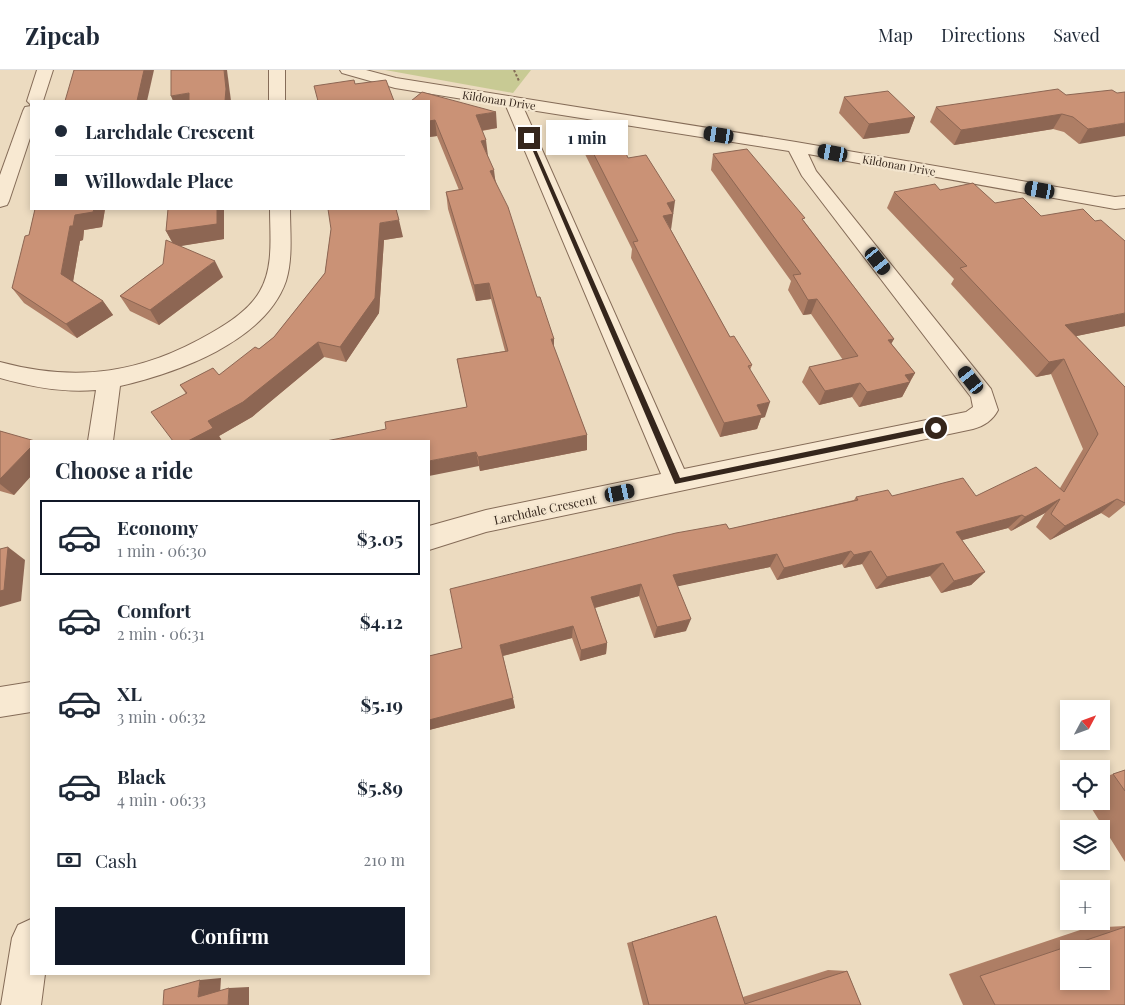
<!DOCTYPE html>
<html lang="en">
<head>
<meta charset="utf-8">
<style>
  body { margin:0; font-family:"Playfair Display",serif; background:#f6f6f7; color:#1f2937; height:100vh; display:flex; flex-direction:column; font-size:19px; white-space:nowrap }
  * { box-sizing:border-box; margin:0 }
  p { font-size:16px; color:#747a83 }
  .icon { flex:none; width:28px; height:28px; fill:none; stroke:currentColor; stroke-width:2; stroke-linecap:round; stroke-linejoin:round }
  .map { position:relative; flex:1; overflow:hidden }
  .details { position:absolute; left:30px; top:370px; width:400px; height:535px; display:flex; flex-direction:column; background:#fff; border-radius:0px; box-shadow:0 2px 8px #0003 }
  .details>* { flex:none }
  .hud { position:absolute; left:30px; top:30px; width:400px; height:110px; border-radius:0px; box-shadow:0 2px 8px #0003; display:grid; align-content:center; height:110px; padding:0 25px; background:#fff }
  .needle { width:32px; rotate:49deg }
  .fabs { position:absolute; left:1060px; top:630px; display:grid; gap:10px }
  .fabs a { display:grid; place-items:center; width:50px; height:50px; border-radius:0px; background:#fff; box-shadow:0 2px 8px #0003; font-size:25px }
  .end { position:absolute; width:22px; height:22px; margin:-11px; border:6px solid #35261c; background:#fff; box-shadow:0 0 0 2px #fff }
  .from { border-radius:50% }
  .bubble { position:absolute; height:35px; border-radius:0px; background:#fff; box-shadow:0 2px 8px #0003; font-size:16px; font-weight:700; line-height:35px; text-align:center }
  .car { position:absolute; width:15px; height:30px; margin:-15px -8px; border-radius:6px; box-shadow:0 0 4px 1px #0007; background:linear-gradient(#222 24%,#8ab4d8 0 40%,#222 0 76%,#8ab4d8 0 86%,#222 0) }
  .hud b { display:flex; align-items:center; gap:18px; height:48px; font-size:19px }
  .hud b+b { border-top:1px solid #e0e1e3 }
  .hud i { width:12px; height:12px; background:#1f2937 }
  ul { padding:0; list-style:none }
  li { display:flex; align-items:center; gap:15px; height:75px; margin:0 10px 8px; padding:0 15px; border:2px solid transparent; border-radius:0px }
  li div { flex:1 }
  li b { display:block; font-size:19px }
  li em { font-style:normal; font-weight:700 }
  li.current { border-color:#111827 }
  li>.icon { width:45px; height:45px; stroke-width:1.5 }
  h2 { padding:0 25px; font-size:22px; line-height:60px }
  .pay { display:flex; align-items:center; gap:12px; height:55px; padding:0 25px; font-size:19px }
  .pay p { margin-inline-start:auto }
  .action { display:flex; gap:10px; margin-top:auto; padding:10px 25px }
  .action a { flex:1; height:58px; border-radius:0px; background:#111827; color:#fff; font-size:20px; font-weight:700; line-height:58px; text-align:center }
  header { display:flex; align-items:center; gap:30px; box-sizing:border-box; height:70px; padding:0 25px; background:#fff; border-bottom:1px solid #e0e1e3 }
  header strong { font-size:24px }
  nav { display:flex; gap:28px; margin-inline-start:auto; font-size:18px }
  .map>svg:first-child { display:block }
</style>
</head>
<body>
<header>
<strong>Zipcab</strong>
<nav><a>Map</a><a>Directions</a><a>Saved</a></nav>
</header>
<div class="map">
<svg width="1125" height="935" viewBox="0 0 1125 935">
  <rect width="100%" height="100%" fill="#ecdbc0"/>
  <path fill="#c8ca94" d="M385,0H531L513,23Z"/>
  <g fill="none" stroke-linecap="round" stroke-linejoin="round">
    <defs>
      <g id="minor">
        <path d="M37,0H53L43,31H31V35L27,31Z"/>
        <rect x="269" y="0" width="16" height="31"/>
        <path d="M340,0H366L396,8L796,72L1115,127L1125,126V138L1115,139L808,84L816,101L991,319L998,340C993,350 984,356 973,359L486,462L429,480V456L486,440L661,404L506,36L395,18L342,3ZM524,39L789,81L802,106L971,327L973,337L966,342L684,399Z"/>
        <path d="M31,36V65L9,131L7,135L0,137V105L23,41L25,37Z"/>
        <path d="M270,139H290C290,163 293,188 286,211C265,272 176,303 120,316L113,371H88L96,320C63,323 32,317 0,308V292C78,313 142,303 211,263C229,253 250,239 260,221C274,197 270,166 270,139Z"/>
        <path d="M31,612V642L0,647V617Z"/>
        <path d="M31,849V904H45L41,935H1L12,868L18,855Z"/>
      </g>
    </defs>
    <use href="#minor" stroke="#856c58" stroke-width="2"/>
    <path stroke="#856c58" stroke-width="2" stroke-dasharray="2.5 2" stroke-linecap="butt" d="M514,0L519,11"/>
    <use href="#minor" fill="#f8e9d2" fill-rule="evenodd"/>
  </g>
  <g fill="#ae7e65">
    <path d="M1117,23L1079,74L1064,62L1053,59L954,75L930,52L936,37L1066,25Z"/>
    <path d="M844,27L915,47L909,63L863,69L839,43Z"/>
    <path d="M429,31L497,58L482,61L487,84L496,112L554,278L587,365V380L480,401L479,396L386,359L467,337L457,289L505,281L491,229L476,231L448,139L446,122L459,120L437,66L429,67Z"/>
    <path d="M580,57L628,88L671,160L730,267L752,295L750,300L765,347L761,348L757,359L720,367L631,188L632,179L579,72Z"/>
    <path d="M713,84L804,151L894,269L891,273L915,303L910,312L902,327L859,337L852,327L819,335L802,312L809,297L843,290L811,244L803,245L788,220L791,211L711,100Z"/>
    <path d="M940,120L1125,256L1076,266L1125,317V435L1109,448L1101,443L1050,470L1036,457L1045,443L1011,461L1008,458L962,470L985,502L971,515L941,523L930,506L876,519L862,494L844,498L842,494L777,510L770,497L677,516L686,561L654,568L639,526L595,538L607,573L606,584L580,591L572,568L503,586L515,638L429,660V586L462,578L729,459L854,430L856,427L892,426H976L1060,418L1083,379L1051,304L1036,307L951,214L954,209L887,138L894,122Z"/>
    <path d="M35,139H105L102,157L84,160L83,170L80,171L73,211L103,231L113,245L77,268L24,233L12,218L29,165Z"/>
    <path d="M168,139H224V169L179,176L223,207L159,255L130,241L120,226L163,194L173,174L166,161Z"/>
    <path d="M331,159L403,167L384,170L379,243L346,292L324,287L252,347L219,366L222,371H173L186,324L180,315L219,305L259,279L274,267L325,203Z"/>
    <path d="M0,361L31,371V406L14,425L0,421Z"/>
    <path d="M1125,700V792L1087,731H1101V708Z"/>
    <path d="M716,846L743,927L828,900L847,901L861,935H643L627,873Z"/>
    <path d="M1125,856V935H963L949,904L1086,858Z"/>
  </g>
  <g fill="#8d6653">
    <path d="M144,0H154L147,31H131Z"/>
    <path d="M224,0H227L231,31H225Z"/>
    <path d="M189,23L193,31H173L171,26Z"/>
    <path d="M496,42L497,58L478,61L476,45Z"/>
    <path d="M1062,44L1053,59L954,75L961,60Z"/>
    <path d="M915,47L909,63L863,69L869,54Z"/>
    <path d="M435,50L437,66L429,67V51Z"/>
    <path d="M1125,53V66L1079,74L1088,59Z"/>
    <path d="M486,70L488,86L481,71Z"/>
    <path d="M494,100L496,116L490,101Z"/>
    <path d="M675,131L671,160L663,146L667,133Z"/>
    <path d="M94,139H105L102,157L84,160L83,170L80,171L72,218L61,204L70,156L75,145Z"/>
    <path d="M217,139H224V169L175,177L166,161Z"/>
    <path d="M399,150L403,167L384,170L379,243L346,292L340,277L380,153Z"/>
    <path d="M215,191L223,207L159,255L150,240Z"/>
    <path d="M489,213L491,229L476,231L474,215Z"/>
    <path d="M817,229L811,244L803,245L808,230Z"/>
    <path d="M103,231L113,245L77,268L66,254Z"/>
    <path d="M1125,243V256L1053,271L1065,255Z"/>
    <path d="M551,269H554V284Z"/>
    <path d="M894,269L886,283L888,270Z"/>
    <path d="M318,272L324,287L252,347L219,366L222,371H188L208,351Z"/>
    <path d="M1064,289L1051,304L1036,307L1049,292Z"/>
    <path d="M915,303L909,313L910,312L902,327L859,337L867,322L905,305Z"/>
    <path d="M860,313L852,327L819,335L825,321Z"/>
    <path d="M770,332L765,347L761,348L757,359L720,367L724,353L757,335Z"/>
    <path d="M587,365V380L480,401L478,387Z"/>
    <path d="M31,377V406L14,425L0,414V409Z"/>
    <path d="M476,382L479,396L429,406V391Z"/>
    <path d="M1060,429L1045,443L1011,461L1025,447Z"/>
    <path d="M1117,429L1101,443L1050,470L1065,456Z"/>
    <path d="M1022,445L1008,458L944,475L956,462Z"/>
    <path d="M8,477L25,490L21,531L0,537V521Z"/>
    <path d="M851,481L842,494L777,510L784,498Z"/>
    <path d="M871,481L862,494L844,498L854,485Z"/>
    <path d="M777,484L770,497L670,518L673,505Z"/>
    <path d="M943,493L930,506L876,519L887,507Z"/>
    <path d="M985,502L971,515L941,523L954,511Z"/>
    <path d="M641,514L639,526L590,539L591,527Z"/>
    <path d="M691,549L686,561L654,568L657,557Z"/>
    <path d="M573,556L572,568L502,586L500,575Z"/>
    <path d="M607,573L606,584L580,591L581,580Z"/>
    <path d="M513,628L515,638L429,660V650Z"/>
    <path d="M221,908L220,924L198,927L200,910Z"/>
    <path d="M249,917V935H228L229,918Z"/>
  </g>
  <g fill="#ca9276" stroke="#8d6653" fill-rule="evenodd">
    <path d="M74,0H144L137,31H65Z"/>
    <path d="M171,0H224L226,19L225,31H189V23L171,26Z"/>
    <path d="M354,10L355,14L386,10L394,31H318L314,16Z"/>
    <path d="M1058,19L1066,25L1112,20L1117,23L1125,22V53L1088,59L1073,47L1062,44L961,60L936,37Z"/>
    <path d="M888,21L915,47L869,54L844,27Z"/>
    <path d="M422,22L496,42L476,45L486,70L481,71L494,100L490,101L508,137L537,227H540L554,269H551L587,365L478,387L476,382L429,391V371H326L386,359L385,352L467,337L457,289L508,281L489,213L474,215L446,122L463,119L435,50L429,51V31H411Z"/>
    <path d="M613,54L628,88L646,85L675,131L667,133L673,144L663,146L730,267L734,266L752,295L748,296L770,332L757,335L762,345L724,353L633,172L638,171L580,57Z"/>
    <path d="M747,79L805,148L802,149L894,269L888,270L915,303L905,305L910,312L867,322L860,313L825,321L809,297L858,286L817,229L808,230L793,205L801,204L713,84Z"/>
    <path d="M973,113L995,133L1023,128L1041,146L1083,139L1095,151L1101,150L1125,171V243L1065,255L1125,317V433L1117,429L1065,456L1051,444L1060,429L1025,447L1022,445L956,462L985,502L954,511L943,493L887,507L871,481L854,485L851,481L784,498L777,484L673,505L691,549L657,557L641,514L591,527L607,573L581,580L573,556L500,575L513,628L429,650V586L462,578L450,519L676,463L726,454L729,459L858,430L856,427L888,420L892,426L963,408L976,426L1036,397L1064,422L1098,364L1064,289L1049,292L960,198L967,196L894,122L935,114L940,120Z"/>
    <path d="M35,139H94L93,142L75,145L73,156H70L61,204L103,231L66,254L12,218L25,166L29,165Z"/>
    <path d="M168,139H217V154L166,161Z"/>
    <path d="M328,139H396L399,150L380,153L375,228L340,277L318,272L243,332L208,351L213,358L188,371H173L151,342L187,323L180,315L213,298L219,305L255,277L259,279L274,267L325,203L331,159Z"/>
    <path d="M166,170L215,191L150,240L120,226L163,194Z"/>
    <path d="M0,361L35,371H31V377L0,409Z"/>
    <path d="M8,477L4,520L0,521V479Z"/>
    <path d="M1125,700V721L1113,704Z"/>
    <path d="M716,846L745,934L847,901L861,935H649L632,872Z"/>
    <path d="M1125,857V935H995L980,906ZM1069,879H1101V911H1069Z"/>
    <path d="M200,910L198,927L229,918L228,935H163L164,920Z"/>
  </g>
  <path fill="#35261c" d="M527,67L531,68L680,408L936,355L939,356V360L675,414Z"/>
  <g text-anchor="middle" dominant-baseline="central" stroke-width="4.5" stroke-linejoin="round" paint-order="stroke">
    <g font-size="11" fill="#35261c" stroke="#f4e6cf">
      <text transform="translate(499 30) rotate(9)">Kildonan Drive</text>
      <text transform="translate(899 95) rotate(10)">Kildonan Drive</text>
    </g>
    <g font-size="12" fill="#35261c" stroke="#f4e6cf">
      <text transform="translate(545 439) rotate(-12)">Larchdale Crescent</text>
    </g>
  </g>
</svg>
<div class="fabs">
<a><svg class="needle" viewBox="-14 -14 28 28"><path d="M0-13l5 13h-10z" fill="#e53935"/><path d="M0 13l5-13h-10z" fill="#747a83"/></svg></a>
<a><svg class="icon" aria-label="locate" viewBox="0 0 24 24"><circle cx="12" cy="12" r="6"/><path d="M12 2v4M12 18v4M2 12h4M18 12h4"/></svg></a>
<a><svg class="icon" aria-label="layers" viewBox="0 0 24 24"><path d="M12 4l9 5-9 5-9-5zM3 14l9 5 9-5"/></svg></a>
<a>+</a>
<a>−</a>
</div>
<i class="end from" style="left:936px;top:358px"></i>
<i class="end" style="left:529px;top:68px"></i>
<div class="bubble" style="left:546px;top:50px;width:82px">1 min</div>
<i class="car" style="left:719px;top:65px;rotate:279deg"></i>
<i class="car" style="left:833px;top:83px;rotate:280deg"></i>
<i class="car" style="left:1040px;top:120px;rotate:280deg"></i>
<i class="car" style="left:878px;top:191px;rotate:142deg"></i>
<i class="car" style="left:971px;top:310px;rotate:322deg"></i>
<i class="car" style="left:620px;top:423px;rotate:78deg"></i>
<div class="hud">
<b><i class="from"></i>Larchdale Crescent</b>
<b><i></i>Willowdale Place</b>
</div>
<section class="details">
<h2>Choose a ride</h2>
<ul>
<li class="current"><svg class="icon" aria-label="car" viewBox="0 0 24 24"><path d="M5 17H2v-5l4-1 3-4h7l3 4 3 1v5h-3M9 17h6M6 11h13"/><circle cx="7" cy="17" r="2"/><circle cx="17" cy="17" r="2"/></svg><div><b>Economy</b><p>1 min · 06:30</p></div><em>$3.05</em></li>
<li><svg class="icon" aria-label="car" viewBox="0 0 24 24"><path d="M5 17H2v-5l4-1 3-4h7l3 4 3 1v5h-3M9 17h6M6 11h13"/><circle cx="7" cy="17" r="2"/><circle cx="17" cy="17" r="2"/></svg><div><b>Comfort</b><p>2 min · 06:31</p></div><em>$4.12</em></li>
<li><svg class="icon" aria-label="car" viewBox="0 0 24 24"><path d="M5 17H2v-5l4-1 3-4h7l3 4 3 1v5h-3M9 17h6M6 11h13"/><circle cx="7" cy="17" r="2"/><circle cx="17" cy="17" r="2"/></svg><div><b>XL</b><p>3 min · 06:32</p></div><em>$5.19</em></li>
<li><svg class="icon" aria-label="car" viewBox="0 0 24 24"><path d="M5 17H2v-5l4-1 3-4h7l3 4 3 1v5h-3M9 17h6M6 11h13"/><circle cx="7" cy="17" r="2"/><circle cx="17" cy="17" r="2"/></svg><div><b>Black</b><p>4 min · 06:33</p></div><em>$5.89</em></li>
</ul>
<div class="pay"><svg class="icon" aria-label="cash" viewBox="0 0 24 24"><path d="M3 7h18v10H3z"/><circle cx="12" cy="12" r="2"/></svg>Cash<p>210 m</p></div>
<div class="action"><a>Confirm</a></div>
</section>
</div>
</body>
</html>
